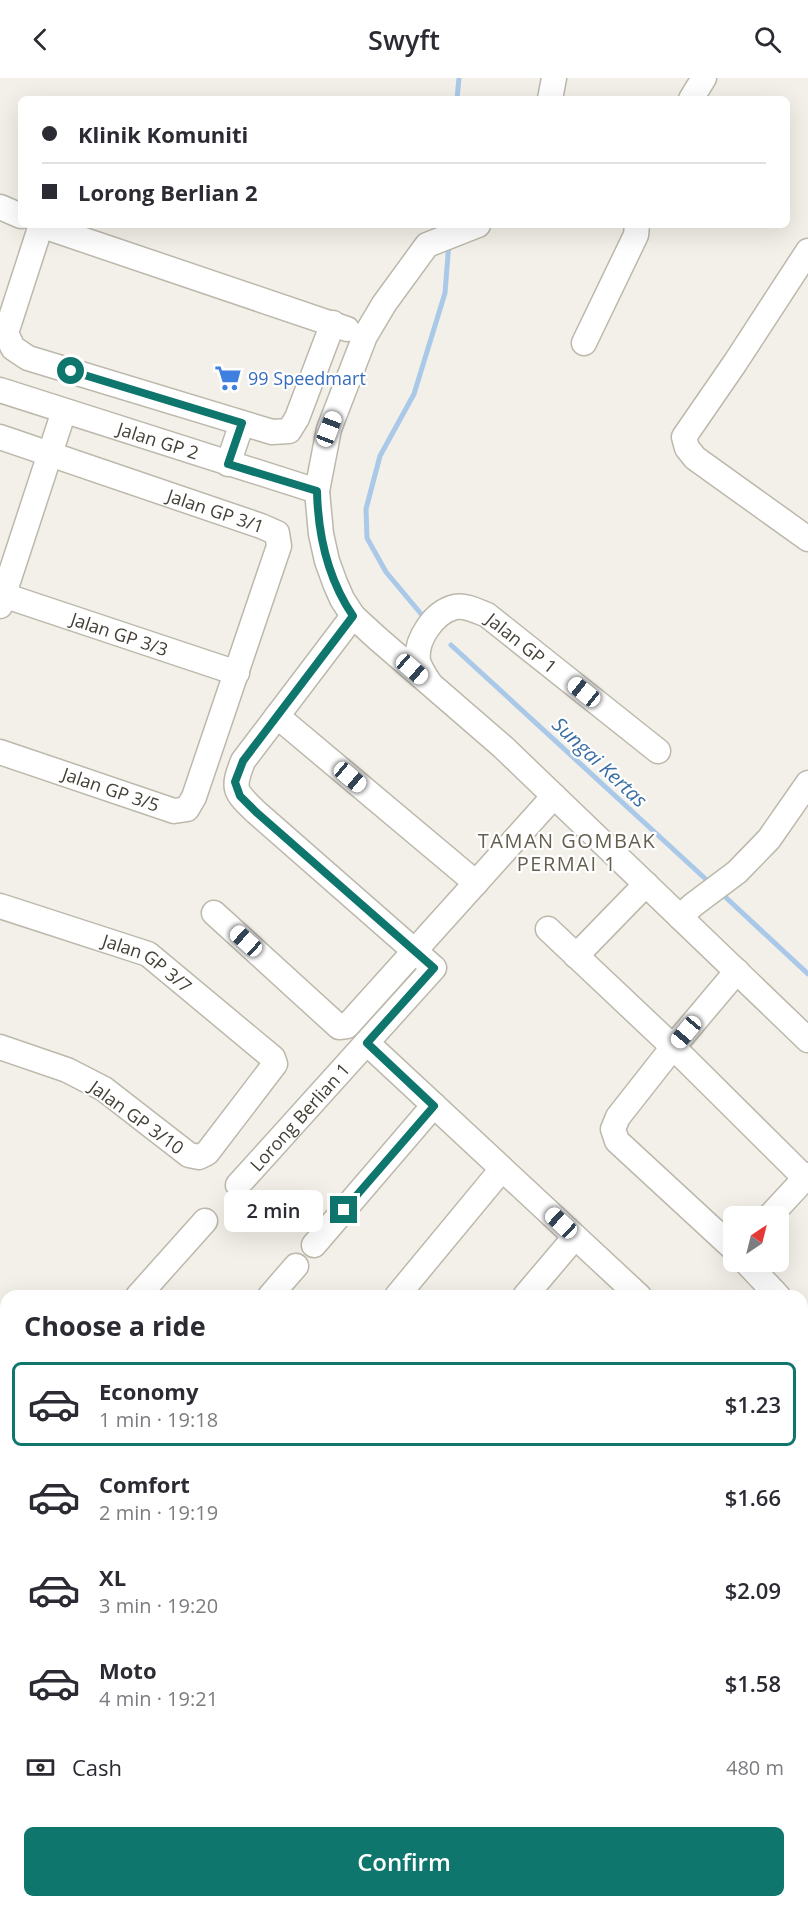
<!DOCTYPE html>
<html lang="en">
<head>
<meta charset="utf-8">
<style>
  body { margin:0; font-family:"Open Sans",sans-serif; background:#f7f7f7; color:#2b2b33; height:100vh; display:flex; flex-direction:column; font-size:22px; white-space:nowrap }
  * { box-sizing:border-box; margin:0 }
  p { font-size:20px; color:#7c7c81 }
  .icon { flex:none; width:33px; height:33px; fill:none; stroke:currentColor; stroke-width:2; stroke-linecap:round; stroke-linejoin:round }
  .map { position:relative; flex:1; overflow:hidden }
  .drawer { position:absolute; left:0px; top:1212px; width:808px; height:618px; display:flex; flex-direction:column; background:#fff; border-radius:18px 18px 0 0; box-shadow:0 6px 24px #0002 }
  .drawer>* { flex:none }
  .banner { position:absolute; left:18px; top:18px; width:772px; height:132px; border-radius:9px; box-shadow:0 6px 24px #0002; display:grid; align-content:center; height:132px; padding:0 24px; background:#fff }
  .needle { width:39px; rotate:35deg }
  .fabs { position:absolute; left:723px; top:1128px; display:grid; gap:12px }
  .fabs a { display:grid; place-items:center; width:66px; height:66px; border-radius:9px; background:#fff; box-shadow:0 6px 24px #0002; font-size:30px }
  .end { position:absolute; width:27px; height:27px; margin:-14px; border:8px solid #0f766e; background:#fff; box-shadow:0 0 0 3px #fff }
  .from { border-radius:50% }
  .bubble { position:absolute; height:42px; border-radius:9px; background:#fff; box-shadow:0 6px 24px #0002; font-size:20px; font-weight:600; line-height:42px; text-align:center }
  .car { position:absolute; width:18px; height:36px; margin:-18px -9px; border-radius:8px; box-shadow:0 0 4px 2px #0007; background:linear-gradient(#fff 24%,#345 0 40%,#fff 0 76%,#345 0 86%,#fff 0) }
  .banner b { display:flex; align-items:center; gap:21px; height:57px; font-size:22px }
  .banner b+b { border-top:2px solid #e1e1e2 }
  .banner i { width:15px; height:15px; background:#2b2b33 }
  ul { padding:0; list-style:none }
  li { display:flex; align-items:center; gap:18px; height:84px; margin:0 12px 9px; padding:0 12px; border:3px solid transparent; border-radius:9px }
  li div { flex:1 }
  li b { display:block; font-size:22px }
  li em { font-style:normal; font-weight:600 }
  li.active { border-color:#0f766e }
  li>.icon { width:54px; height:54px; stroke-width:1.5 }
  h2 { padding:0 24px; font-size:27px; line-height:72px }
  .pay { display:flex; align-items:center; gap:15px; height:66px; padding:0 24px; font-size:22px }
  .pay p { margin-inline-start:auto }
  .action { display:flex; gap:12px; margin-top:auto; padding:12px 24px }
  .action a { flex:1; height:69px; border-radius:9px; background:#0f766e; color:#fff; font-size:24px; font-weight:600; line-height:69px; text-align:center }
  header { display:flex; justify-content:space-between; align-items:center; height:78px; padding:0 24px; background:#fff; font-size:27px; font-weight:600 }
  .map>svg:first-child { display:block }
</style>
</head>
<body>
<header><svg class="icon" aria-label="back" viewBox="0 0 24 24"><path d="M15 5l-7 7 7 7"/></svg>Swyft<svg class="icon" aria-label="search" viewBox="0 0 24 24"><circle cx="10" cy="10" r="6"/><path d="M15 15l6 6"/></svg></header>
<div class="map">
<svg width="808" height="1830" viewBox="0 0 808 1830">
  <rect width="100%" height="100%" fill="#f2f0e8"/>
  <path fill="#c9e2b4" d="M0,1735L6,1750V1824H35L38,1830H0Z"/>
  <g fill="none" stroke-linecap="round" stroke-linejoin="round">
    <g stroke="#aac9e9" stroke-width="5">
      <path d="M457,21L459,0"/>
      <path d="M422,537L386,494L367,460L366,431L380,378L414,316L445,215L449,164"/>
      <path d="M451,567L710,805"/>
      <path d="M721,815L808,896"/>
    </g>
    <defs>
      <g id="minor">
        <path d="M550,21L554,0"/>
        <path d="M691,21L704,0"/>
        <path d="M0,129L21,138"/>
        <path d="M40,147L347,251"/>
        <path d="M41,147L6,255L13,270L28,280L272,354L289,353L297,340L333,245"/>
        <path d="M478,147L427,167L384,226L365,258L329,351L317,413L321,456L327,483L335,505L342,521L353,538L377,560L503,669L808,962"/>
        <path d="M808,173L735,285L684,359L687,370L695,380L808,461"/>
        <path d="M584,265L636,157L637,147"/>
        <path id="s1" d="M0,312L317,413"/>
        <path id="s2" d="M0,359L261,448L277,455L279,468L194,719L187,731L174,733L0,674"/>
        <path d="M228,386L242,345"/>
        <path id="s3" d="M0,516L237,595"/>
        <path d="M0,528L64,333"/>
        <path id="s4" d="M429,604C425,598 420,590 418,583C415,562 434,534 455,529C466,527 477,533 487,537L658,673"/>
        <path d="M277,638L476,805"/>
        <path id="s5" d="M0,828L148,876L273,980L275,986L207,1075L199,1079L189,1077L104,1011L67,992L0,969"/>
        <path d="M214,835L339,949L347,948L554,718"/>
        <path d="M680,839L693,827L737,794L769,761L808,705"/>
        <path d="M548,851L673,969L808,1103"/>
        <path d="M576,878L646,806"/>
        <path d="M367,965L639,1218"/>
        <path id="s6" d="M238,1107L434,890L256,734C234,713 232,711 243,683L353,538"/>
        <path d="M770,1138L808,1097"/>
        <path d="M314,1167L434,1027"/>
        <path d="M734,1171L617,1063L613,1051L618,1039L673,969L737,893"/>
        <path d="M746,1184L778,1218"/>
        <path d="M138,1218L205,1143"/>
        <path d="M270,1218L296,1188"/>
        <path d="M397,1218L502,1091"/>
        <path d="M525,1218L575,1159"/>
        <path d="M0,1256L6,1262"/>
        <path d="M802,1353L805,1341"/>
        <path d="M0,1367L6,1360"/>
        <path d="M0,1399L6,1404"/>
        <path d="M802,1484L808,1478"/>
        <path d="M0,1521L6,1530"/>
        <path d="M802,1637L808,1631"/>
        <path d="M802,1785L808,1779"/>
        <path d="M129,1824L133,1830"/>
        <path d="M333,1824L340,1830"/>
        <path d="M480,1824L486,1830"/>
        <path d="M615,1824L622,1830"/>
        <path d="M761,1824L767,1830"/>
      </g>
    </defs>
    <use href="#minor" stroke="#bcb8ab" stroke-width="27"/>
    <use href="#minor" stroke="#fff" stroke-width="24"/>
  </g>
  <g fill="none" stroke-linecap="round" stroke-linejoin="round">
    <path stroke="#0f766e" stroke-width="8" d="M71,293L242,345L228,386L317,413C318,457 328,501 353,538L243,683L235,704L240,718L256,734L434,890L367,965L434,1028L344,1132"/>
  </g>
  <defs>
    <symbol id="supermarket-bare" viewBox="-9 -9 18 18"><path d="M-6-5.5h2.5l.6 2H6L4.5 2H-2.5L-4.4-4H-6ZM-1.5 3.2a1.3 1.3 0 1 0 .1 0ZM3 3.2a1.3 1.3 0 1 0 .1 0Z" fill="#3f7fe0" stroke="#fff" stroke-width="2.5" paint-order="stroke"/></symbol>
  </defs>
  <g fill-rule="evenodd">
    <use href="#supermarket-bare" x="209" y="281" width="38" height="38"/>
  </g>
  <g text-anchor="middle" dominant-baseline="central" stroke-width="4.5" stroke-linejoin="round" paint-order="stroke">
    <g font-size="18" fill="#366cbe" stroke="#fff" text-anchor="start">
      <text x="248" y="300">99 Speedmart</text>
    </g>
    <g font-size="18" fill="#444037" stroke="#fff">
      <text stroke="none"><textPath href="#s1" startOffset="166">Jalan GP 2</textPath></text>
      <text stroke="none"><textPath href="#s2" startOffset="228">Jalan GP 3/1</textPath></text>
      <text stroke="none"><textPath href="#s3" startOffset="126">Jalan GP 3/3</textPath></text>
      <text stroke="none"><textPath href="#s4" startOffset="172">Jalan GP 1</textPath></text>
      <text transform="translate(111 711) rotate(19)">Jalan GP 3/5</text>
      <text stroke="none"><textPath href="#s5" startOffset="159">Jalan GP 3/7</textPath></text>
      <text transform="translate(137 1039) rotate(36)">Jalan GP 3/10</text>
      <text stroke="none"><textPath href="#s6" startOffset="92">Lorong Berlian 1</textPath></text>
    </g>
    <g font-size="20" font-style="italic" fill="#3b6ea5" stroke="#fff">
      <text transform="translate(600 684) rotate(43)">Sungai Kertas</text>
    </g>
    <g font-size="20" letter-spacing="1.5" fill="#665f4f" stroke="#fff">
      <text x="567" y="762">TAMAN GOMBAK<tspan x="567" dy="23">PERMAI 1</tspan></text>
    </g>
  </g>
</svg>
<div class="fabs">
<a><svg class="needle" viewBox="-14 -14 28 28"><path d="M0-13l5 13h-10z" fill="#e53935"/><path d="M0 13l5-13h-10z" fill="#7c7c81"/></svg></a>
</div>
<i class="end from" style="left:71px;top:293px"></i>
<i class="end" style="left:344px;top:1132px"></i>
<div class="bubble" style="left:224px;top:1112px;width:99px">2 min</div>
<i class="car" style="left:329px;top:351px;rotate:21deg"></i>
<i class="car" style="left:412px;top:591px;rotate:131deg"></i>
<i class="car" style="left:584px;top:614px;rotate:309deg"></i>
<i class="car" style="left:350px;top:699px;rotate:130deg"></i>
<i class="car" style="left:246px;top:863px;rotate:312deg"></i>
<i class="car" style="left:686px;top:954px;rotate:220deg"></i>
<i class="car" style="left:561px;top:1145px;rotate:313deg"></i>
<div class="banner">
<b><i class="from"></i>Klinik Komuniti</b>
<b><i></i>Lorong Berlian 2</b>
</div>
<section class="drawer">
<h2>Choose a ride</h2>
<ul>
<li class="active"><svg class="icon" aria-label="car" viewBox="0 0 24 24"><path d="M5 17H2v-5l4-1 3-4h7l3 4 3 1v5h-3M9 17h6M6 11h13"/><circle cx="7" cy="17" r="2"/><circle cx="17" cy="17" r="2"/></svg><div><b>Economy</b><p>1 min · 19:18</p></div><em>$1.23</em></li>
<li><svg class="icon" aria-label="car" viewBox="0 0 24 24"><path d="M5 17H2v-5l4-1 3-4h7l3 4 3 1v5h-3M9 17h6M6 11h13"/><circle cx="7" cy="17" r="2"/><circle cx="17" cy="17" r="2"/></svg><div><b>Comfort</b><p>2 min · 19:19</p></div><em>$1.66</em></li>
<li><svg class="icon" aria-label="car" viewBox="0 0 24 24"><path d="M5 17H2v-5l4-1 3-4h7l3 4 3 1v5h-3M9 17h6M6 11h13"/><circle cx="7" cy="17" r="2"/><circle cx="17" cy="17" r="2"/></svg><div><b>XL</b><p>3 min · 19:20</p></div><em>$2.09</em></li>
<li><svg class="icon" aria-label="car" viewBox="0 0 24 24"><path d="M5 17H2v-5l4-1 3-4h7l3 4 3 1v5h-3M9 17h6M6 11h13"/><circle cx="7" cy="17" r="2"/><circle cx="17" cy="17" r="2"/></svg><div><b>Moto</b><p>4 min · 19:21</p></div><em>$1.58</em></li>
</ul>
<div class="pay"><svg class="icon" aria-label="cash" viewBox="0 0 24 24"><path d="M3 7h18v10H3z"/><circle cx="12" cy="12" r="2"/></svg>Cash<p>480 m</p></div>
<div class="action"><a>Confirm</a></div>
</section>
</div>
</body>
</html>
